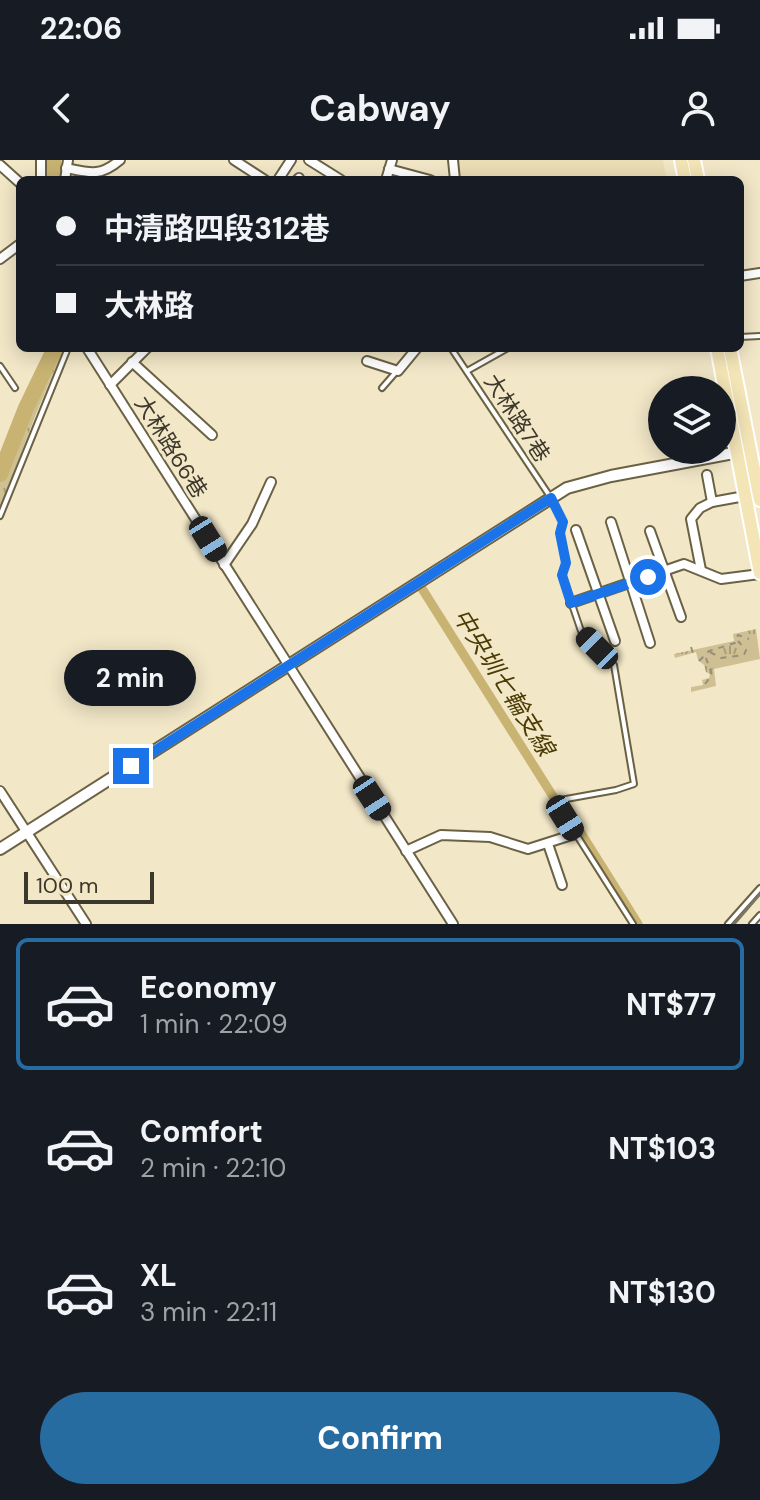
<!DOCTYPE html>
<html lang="en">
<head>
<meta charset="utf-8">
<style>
  body { margin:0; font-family:"DM Sans","Noto Sans TC",sans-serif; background:#242831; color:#f1f3f6; height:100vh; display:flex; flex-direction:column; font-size:30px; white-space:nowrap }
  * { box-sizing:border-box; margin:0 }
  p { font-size:26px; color:#9ea1a6 }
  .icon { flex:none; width:44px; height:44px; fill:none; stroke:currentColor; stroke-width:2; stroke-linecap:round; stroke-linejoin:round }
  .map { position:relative; height:764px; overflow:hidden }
  .drawer { display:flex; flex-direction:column; background:#171b24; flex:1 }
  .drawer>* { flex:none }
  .top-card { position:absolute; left:16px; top:16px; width:728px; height:176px; border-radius:12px; box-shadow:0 4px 20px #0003; display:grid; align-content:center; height:176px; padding:0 40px; background:#171b24 }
  .controls { position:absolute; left:648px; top:216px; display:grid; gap:16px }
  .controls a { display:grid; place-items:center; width:88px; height:88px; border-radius:50%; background:#171b24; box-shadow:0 4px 20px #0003; font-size:40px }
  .scale { position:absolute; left:24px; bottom:20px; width:130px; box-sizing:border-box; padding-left:8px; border:4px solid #3c382b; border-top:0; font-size:22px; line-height:28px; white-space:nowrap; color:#3c382b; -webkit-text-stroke:6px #f2e7c7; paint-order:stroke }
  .end { position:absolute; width:36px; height:36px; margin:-18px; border:10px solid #1a73e8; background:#fff; box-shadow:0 0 0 4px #fff }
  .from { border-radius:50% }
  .bubble { position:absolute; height:56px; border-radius:28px; background:#171b24; box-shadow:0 4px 20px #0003; font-size:26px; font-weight:700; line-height:56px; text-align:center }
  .car { position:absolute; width:24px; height:48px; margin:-24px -12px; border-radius:10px; box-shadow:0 0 6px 2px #0007; background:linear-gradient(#222 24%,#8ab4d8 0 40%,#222 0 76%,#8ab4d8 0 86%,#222 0) }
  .top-card b { display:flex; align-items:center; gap:28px; height:76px; font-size:30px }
  .top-card b+b { border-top:2px solid #363941 }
  .top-card i { width:20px; height:20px; background:#f1f3f6 }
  ul { padding:14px 0 0; list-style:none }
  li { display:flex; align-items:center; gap:24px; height:132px; margin:0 16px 12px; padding:0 24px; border:4px solid transparent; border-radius:12px }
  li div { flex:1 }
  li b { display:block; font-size:30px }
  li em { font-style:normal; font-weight:700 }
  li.on { border-color:#276ca1 }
  li>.icon { width:72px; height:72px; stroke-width:1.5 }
  .action { display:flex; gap:16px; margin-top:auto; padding:16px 40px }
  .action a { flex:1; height:92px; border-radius:48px; background:#276ca1; color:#fff; font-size:32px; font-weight:700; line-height:92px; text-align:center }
  .status { display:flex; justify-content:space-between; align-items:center; height:56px; padding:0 40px; background:#171b24; direction:ltr }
  .status svg { height:22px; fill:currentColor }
  header { display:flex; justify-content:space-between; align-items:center; height:104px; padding:0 40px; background:#171b24; font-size:36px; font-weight:700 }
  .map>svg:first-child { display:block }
</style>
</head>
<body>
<div class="status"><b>22:06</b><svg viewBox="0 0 49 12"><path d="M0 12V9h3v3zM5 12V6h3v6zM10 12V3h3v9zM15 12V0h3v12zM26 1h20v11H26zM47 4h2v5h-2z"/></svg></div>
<header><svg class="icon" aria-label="back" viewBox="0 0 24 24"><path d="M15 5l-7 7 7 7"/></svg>Cabway<svg class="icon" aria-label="person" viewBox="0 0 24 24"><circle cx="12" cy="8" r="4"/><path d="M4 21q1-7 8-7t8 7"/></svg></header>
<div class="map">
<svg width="760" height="764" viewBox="0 0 760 764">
  <defs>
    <pattern id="grass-tufts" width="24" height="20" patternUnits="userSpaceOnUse" patternTransform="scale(2)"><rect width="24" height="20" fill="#cfc093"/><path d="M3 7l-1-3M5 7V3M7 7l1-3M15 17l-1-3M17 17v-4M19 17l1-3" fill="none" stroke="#a99d78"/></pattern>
  </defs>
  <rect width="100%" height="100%" fill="#f2e7c7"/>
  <path fill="#ebdeb5" d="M456,0H663L667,20H458Z"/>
  <g fill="url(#grass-tufts)">
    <path d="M61,188L63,190L36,254L0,349V321L33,241Z"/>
    <path d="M756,469L760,499L714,509L716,526L691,532V527L703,525L702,520L709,518L710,514L706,512L704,505L698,500L696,492L675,498L674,494L734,481L733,474Z"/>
  </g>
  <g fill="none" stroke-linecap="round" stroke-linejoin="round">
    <g stroke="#c8b372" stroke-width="9">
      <path d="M421,427L554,638"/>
      <path d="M564,646L638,764"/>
    </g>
    <g stroke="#c8b372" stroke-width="16">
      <path d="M53,0L54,20"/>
      <path d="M0,314L26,248L55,188"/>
    </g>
    <defs>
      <g id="service">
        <path d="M740,177L760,176"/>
        <path d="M451,188L551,338L563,362L560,373L566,403L562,415L581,471L614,505L634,624L616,630L555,641L633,764"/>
        <path d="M0,206L15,228"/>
        <path d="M467,211L508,188"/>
        <path d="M382,228L396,212"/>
        <path d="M0,356L68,188"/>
        <path d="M728,764L760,728"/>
        <path d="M752,764L760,755"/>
      </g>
      <g id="minor">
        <path d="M41,0V20"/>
        <path d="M234,0L265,20"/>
        <path d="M309,0L341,20"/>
        <path d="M453,0L455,20"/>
        <path d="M0,5L20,23"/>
        <path d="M66,8C90,13 100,17 120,0"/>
        <path d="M389,9L430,20"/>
        <path d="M65,20L68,0"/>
        <path d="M278,20L291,0"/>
        <path d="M297,20L299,18"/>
        <path d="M386,20L392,0"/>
        <path d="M0,99L20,84"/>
        <path d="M740,116L760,113"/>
        <path d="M87,188L453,764"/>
        <path d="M367,201L398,211L417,188"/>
        <path d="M132,202L212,275"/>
        <path d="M110,225L147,188"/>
        <path d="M707,315L712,342L745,336"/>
        <path d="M611,362L650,483"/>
        <path d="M576,370L615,481"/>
        <path d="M650,371L681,457"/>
        <path d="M224,405L252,364L271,322"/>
        <path d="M701,410L691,359L700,348L712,342"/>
        <path d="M571,443L684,404L721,419L760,414"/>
        <path d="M0,631L86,764"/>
        <path d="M548,684L562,725"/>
        <path d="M406,691L441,675L490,677L528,689L575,674"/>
      </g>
      <path id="tertiary" d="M0,689L567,328L611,316L744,291"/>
      <g id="primary">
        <path d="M681,0L685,20"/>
        <path d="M694,0L698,20"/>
        <path d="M717,188L760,413"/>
        <path d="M730,188L760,340"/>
      </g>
    </defs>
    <use href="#service" stroke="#6b6245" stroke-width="8"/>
    <use href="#minor" stroke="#6b6245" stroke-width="12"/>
    <use href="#tertiary" stroke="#6b6245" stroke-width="14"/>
    <use href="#primary" stroke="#fff" stroke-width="16"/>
    <g stroke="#978f79" stroke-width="2" stroke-dasharray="6 6" stroke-linecap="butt">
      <path d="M691,487L693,493"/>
      <path d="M710,492L721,498L744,495L746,490L738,481"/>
      <path d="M699,501L709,491L735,483L738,475L749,479"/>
      <path d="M705,524L712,515L706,498"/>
    </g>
    <use href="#service" stroke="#fff" stroke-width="4"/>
    <use href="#minor" stroke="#fff" stroke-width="8"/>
    <use href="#tertiary" stroke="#fff" stroke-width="10"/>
    <use href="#primary" stroke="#f4e5b6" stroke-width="12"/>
    <path stroke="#7b7461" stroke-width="3" d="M734,764L760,734"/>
  </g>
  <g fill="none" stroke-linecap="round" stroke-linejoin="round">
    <path stroke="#1a73e8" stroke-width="10" d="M131,606L551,338L563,362L560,373L566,403L562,415L571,443L648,417"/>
  </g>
  <g text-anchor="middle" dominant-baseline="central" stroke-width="6" stroke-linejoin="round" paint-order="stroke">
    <g font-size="22" fill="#3c382b" stroke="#f2e7c7">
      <text transform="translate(517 258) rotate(57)">大林路7巷</text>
      <text transform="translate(171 287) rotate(58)">大林路66巷</text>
    </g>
    <g font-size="24" font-style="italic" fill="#4b3c05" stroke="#f2e7c7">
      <text transform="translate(504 522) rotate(58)">中央圳七輪支線</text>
    </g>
  </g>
</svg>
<div class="controls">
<a><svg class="icon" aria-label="layers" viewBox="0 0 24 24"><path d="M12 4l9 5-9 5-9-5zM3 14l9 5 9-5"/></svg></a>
</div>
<div class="scale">100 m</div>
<i class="end from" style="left:648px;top:417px"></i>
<i class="end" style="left:131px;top:606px"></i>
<div class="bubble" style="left:64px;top:490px;width:132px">2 min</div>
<i class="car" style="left:208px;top:379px;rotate:148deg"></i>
<i class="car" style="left:597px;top:488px;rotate:315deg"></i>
<i class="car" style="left:372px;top:638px;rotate:147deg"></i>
<i class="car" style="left:565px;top:658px;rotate:148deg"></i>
<div class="top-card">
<b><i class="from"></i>中清路四段312巷</b>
<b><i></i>大林路</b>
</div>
</div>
<section class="drawer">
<ul>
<li class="on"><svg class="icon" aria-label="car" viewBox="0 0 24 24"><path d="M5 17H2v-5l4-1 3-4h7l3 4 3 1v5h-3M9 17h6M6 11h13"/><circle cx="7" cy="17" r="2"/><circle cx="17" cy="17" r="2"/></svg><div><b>Economy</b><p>1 min · 22:09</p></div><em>NT$77</em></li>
<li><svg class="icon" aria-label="car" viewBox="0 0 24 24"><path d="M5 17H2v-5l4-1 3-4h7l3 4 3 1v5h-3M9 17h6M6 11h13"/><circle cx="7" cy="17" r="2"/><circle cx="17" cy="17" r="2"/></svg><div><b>Comfort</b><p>2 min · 22:10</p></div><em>NT$103</em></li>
<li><svg class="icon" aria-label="car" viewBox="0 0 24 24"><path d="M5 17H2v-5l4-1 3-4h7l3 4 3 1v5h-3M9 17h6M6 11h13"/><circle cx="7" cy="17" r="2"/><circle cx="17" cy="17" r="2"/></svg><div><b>XL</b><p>3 min · 22:11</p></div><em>NT$130</em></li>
</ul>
<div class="action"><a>Confirm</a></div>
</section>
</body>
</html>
